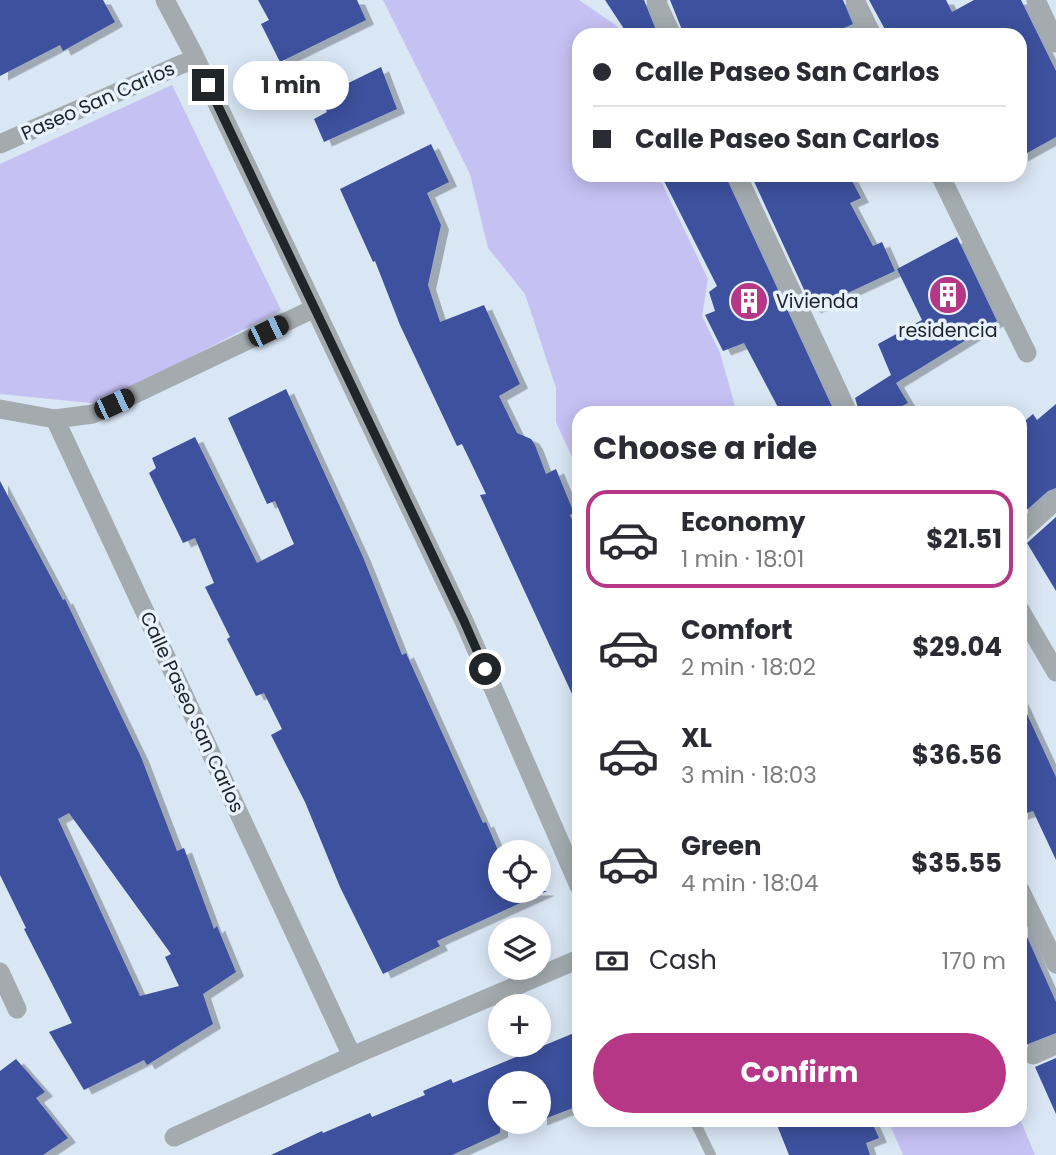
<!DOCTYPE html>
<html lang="en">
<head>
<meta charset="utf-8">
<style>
  body { margin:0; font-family:Poppins,sans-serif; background:#f2f2f3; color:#2b2b33; height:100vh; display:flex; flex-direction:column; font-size:26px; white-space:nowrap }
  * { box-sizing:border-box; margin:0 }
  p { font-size:23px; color:#7c7c81 }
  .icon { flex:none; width:38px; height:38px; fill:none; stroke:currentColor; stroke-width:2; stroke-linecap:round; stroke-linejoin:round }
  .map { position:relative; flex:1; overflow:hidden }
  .drawer { position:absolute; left:572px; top:406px; width:455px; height:721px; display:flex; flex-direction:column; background:#fff; border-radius:21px; box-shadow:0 4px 18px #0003 }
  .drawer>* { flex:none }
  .guide { position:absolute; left:572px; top:28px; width:455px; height:154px; border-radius:21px; box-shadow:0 4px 18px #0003; display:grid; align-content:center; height:154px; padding:0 21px; background:#fff }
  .fabs { position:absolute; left:488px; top:840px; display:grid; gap:14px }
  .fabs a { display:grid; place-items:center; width:63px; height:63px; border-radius:50%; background:#fff; box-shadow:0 4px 18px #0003; font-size:35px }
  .end { position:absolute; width:32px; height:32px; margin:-16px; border:9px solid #20252a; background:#fff; box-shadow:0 0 0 4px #fff }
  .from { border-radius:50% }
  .bubble { position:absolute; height:49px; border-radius:24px; background:#fff; box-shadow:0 4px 18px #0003; font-size:23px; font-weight:700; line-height:49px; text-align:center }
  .car { position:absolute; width:21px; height:42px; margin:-21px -10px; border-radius:9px; box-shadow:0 0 5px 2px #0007; background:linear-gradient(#222 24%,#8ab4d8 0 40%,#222 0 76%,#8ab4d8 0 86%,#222 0) }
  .guide b { display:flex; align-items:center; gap:24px; height:66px; font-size:26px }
  .guide b+b { border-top:2px solid #e1e1e2 }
  .guide i { width:18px; height:18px; background:#2b2b33 }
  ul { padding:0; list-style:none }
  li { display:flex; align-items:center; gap:21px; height:98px; margin:0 14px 10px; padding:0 7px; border:4px solid transparent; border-radius:21px }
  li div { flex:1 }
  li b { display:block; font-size:26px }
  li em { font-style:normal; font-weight:700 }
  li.current { border-color:#b53785 }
  li>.icon { width:63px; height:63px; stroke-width:1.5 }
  h2 { padding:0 21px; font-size:32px; line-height:84px }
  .pay { display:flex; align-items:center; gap:18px; height:77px; padding:0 21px; font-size:26px }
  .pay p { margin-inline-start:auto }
  .action { display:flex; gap:14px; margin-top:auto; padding:14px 21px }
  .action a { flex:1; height:80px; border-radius:42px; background:#b53785; color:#fff; font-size:28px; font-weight:700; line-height:80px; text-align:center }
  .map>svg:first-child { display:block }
</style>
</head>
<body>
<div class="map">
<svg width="1056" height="1155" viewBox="0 0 1056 1155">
  <defs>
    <filter id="shadow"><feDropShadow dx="8" dy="4.5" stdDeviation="0" flood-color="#0004"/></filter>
  </defs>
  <rect width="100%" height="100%" fill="#d9e6f4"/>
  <g fill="#c6c1f3">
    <path d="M383,0H579L617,26L621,35H579V175H658L708,279L702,316L720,353L737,413H579V472L556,422V388L525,294L488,248L470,174Z"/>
    <path d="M172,85L281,310L101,404L0,394V164Z"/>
    <path d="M1020,1119L1035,1155H903L888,1120Z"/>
  </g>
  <g fill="#3d519e" fill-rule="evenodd" filter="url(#shadow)">
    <path d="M0,0H103L115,22L63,51L60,45L0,76Z"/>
    <path d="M258,0H357L366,20L280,62L261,24L269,20Z"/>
    <path d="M605,0H644L658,35H628Z"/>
    <path d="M670,0H843L853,24L828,35H684Z"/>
    <path d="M869,0H946L952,12L974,0H1021L1056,71V137L1020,157V35H888Z"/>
    <path d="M381,67L397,109L324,142L314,119L327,112L320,97Z"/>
    <path d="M431,144L449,182L427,193L441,225L428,285L440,322L484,305L520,384L499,396L517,433L531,439L535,445L546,474L556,469L574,513L570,515L579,537V709L480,495L486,494L462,444L457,446L400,325L375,261L373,262L340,189Z"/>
    <path d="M661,175H725L835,413H781L744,343L723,351L705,315L715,311L709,292L717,286Z"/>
    <path d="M751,175H849L861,198L850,203L873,246L882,242L895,271L813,309Z"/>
    <path d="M957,237L997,321L896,383L908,403L888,413H857L858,408L855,398L891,375L878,344L922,320L897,269Z"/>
    <path d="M286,389L363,557L402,655L406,653L483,823L486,822L500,855V891H547L437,941L440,946L383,974L340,887L305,802L271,735L282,729L264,693L256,696L227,639L230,637L205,587L214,583L195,538L183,543L149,473L156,468L152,458L195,437L257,563L294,544L275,501L267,504L228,418Z"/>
    <path d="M1056,404V488L1048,491L1020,516V425L1033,414L1037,420Z"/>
    <path d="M0,481L63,600L65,599L102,676L141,757L177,851L184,848L214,929L217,926L236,972L203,994L213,1024L147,1065L144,1060L84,1090L49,1032L72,1023L24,929L26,928L0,875ZM69,813L171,954L165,957L179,986L140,996L58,819Z"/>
    <path d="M1056,517V591L1027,543Z"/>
    <path d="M1020,699L1056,777V860L1033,811L1020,815Z"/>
    <path d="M1020,921L1056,1002V1033L1028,1044L1020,1049Z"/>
    <path d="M579,1031V1102L572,1105L573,1108L539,1121V1083H500V1133L452,1155H271L322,1131L323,1133L370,1113L372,1117L425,1095L423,1091L451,1079L453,1083Z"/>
    <path d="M1056,1058V1114L1035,1067Z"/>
    <path d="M16,1059L45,1092L36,1098L68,1138L43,1155H0V1071Z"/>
    <path d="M775,1120H871L879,1138L866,1143L870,1155H789Z"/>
  </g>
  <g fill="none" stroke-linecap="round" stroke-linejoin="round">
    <path stroke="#a3abaf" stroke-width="10" d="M694,1120L711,1155"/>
    <g stroke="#a3abaf" stroke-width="19">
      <path d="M165,0L194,55L464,621L579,886"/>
      <path d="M658,0L656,1L672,35"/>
      <path d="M855,0L872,35"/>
      <path d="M1036,0L1056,43"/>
      <path d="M0,144L182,64L196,60"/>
      <path d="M737,175L846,408"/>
      <path d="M940,175L1027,353"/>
      <path d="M0,409L55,419L93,414L313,309"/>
      <path d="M55,419L352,1056"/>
      <path d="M1020,533L1056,500"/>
      <path d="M1020,610L1056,672"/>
      <path d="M1020,890L1056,964"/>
      <path d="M0,972L17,1009"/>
      <path d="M1033,1055L1056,1045"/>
      <path d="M174,1137L352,1056L579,959"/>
    </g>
  </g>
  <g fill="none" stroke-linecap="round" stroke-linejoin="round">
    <path stroke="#20252a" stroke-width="9" d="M208,85L464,621L485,669"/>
  </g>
  <defs>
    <symbol id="building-disc" viewBox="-11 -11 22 22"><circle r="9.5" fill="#b53785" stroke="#e8f3ff"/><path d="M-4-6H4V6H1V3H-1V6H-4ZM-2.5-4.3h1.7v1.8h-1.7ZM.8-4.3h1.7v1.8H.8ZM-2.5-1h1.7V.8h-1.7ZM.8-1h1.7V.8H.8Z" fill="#fff"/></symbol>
  </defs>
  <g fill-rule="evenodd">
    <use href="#building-disc" x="926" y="273" width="44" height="44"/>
    <use href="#building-disc" x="727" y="279" width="44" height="44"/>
  </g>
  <g text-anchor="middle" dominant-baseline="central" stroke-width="7" stroke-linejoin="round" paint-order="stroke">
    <g font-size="19" fill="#20252a" stroke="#e8f3ff">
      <text transform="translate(98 101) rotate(-24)">Paseo San Carlos</text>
      <text transform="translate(192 712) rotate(65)">Calle Paseo San Carlos</text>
    </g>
    <g font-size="19" fill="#20252a" stroke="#e8f3ff" text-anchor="start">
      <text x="776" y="301">Vivienda</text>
      <text x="948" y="330" text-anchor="middle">residencia</text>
    </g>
  </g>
</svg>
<div class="fabs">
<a><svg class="icon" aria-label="locate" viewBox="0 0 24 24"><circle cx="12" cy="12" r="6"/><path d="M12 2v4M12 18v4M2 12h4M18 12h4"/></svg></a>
<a><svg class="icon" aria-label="layers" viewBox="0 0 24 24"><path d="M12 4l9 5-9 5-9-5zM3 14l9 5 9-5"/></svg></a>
<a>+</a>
<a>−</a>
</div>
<i class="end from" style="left:485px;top:669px"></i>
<i class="end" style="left:208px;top:85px"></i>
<div class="bubble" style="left:233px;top:61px;width:116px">1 min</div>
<i class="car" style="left:268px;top:331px;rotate:64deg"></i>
<i class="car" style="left:114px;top:404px;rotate:65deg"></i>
<div class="guide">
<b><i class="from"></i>Calle Paseo San Carlos</b>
<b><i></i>Calle Paseo San Carlos</b>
</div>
<section class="drawer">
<h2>Choose a ride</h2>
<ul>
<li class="current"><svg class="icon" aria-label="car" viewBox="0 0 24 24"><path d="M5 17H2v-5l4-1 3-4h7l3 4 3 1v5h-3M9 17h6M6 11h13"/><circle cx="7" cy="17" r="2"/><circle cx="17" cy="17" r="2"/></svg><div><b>Economy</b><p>1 min · 18:01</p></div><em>$21.51</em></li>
<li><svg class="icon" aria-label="car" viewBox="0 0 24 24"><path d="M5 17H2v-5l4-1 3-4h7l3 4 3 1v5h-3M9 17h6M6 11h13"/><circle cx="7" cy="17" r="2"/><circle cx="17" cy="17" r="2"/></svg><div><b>Comfort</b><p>2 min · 18:02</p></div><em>$29.04</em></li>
<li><svg class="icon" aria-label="car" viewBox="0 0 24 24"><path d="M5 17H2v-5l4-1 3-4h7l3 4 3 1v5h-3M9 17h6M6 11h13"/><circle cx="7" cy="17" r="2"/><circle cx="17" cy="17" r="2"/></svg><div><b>XL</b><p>3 min · 18:03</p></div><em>$36.56</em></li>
<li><svg class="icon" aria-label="car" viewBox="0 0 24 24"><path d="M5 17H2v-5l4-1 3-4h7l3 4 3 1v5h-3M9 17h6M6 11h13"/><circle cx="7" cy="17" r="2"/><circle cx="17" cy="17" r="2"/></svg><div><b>Green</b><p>4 min · 18:04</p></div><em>$35.55</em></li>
</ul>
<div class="pay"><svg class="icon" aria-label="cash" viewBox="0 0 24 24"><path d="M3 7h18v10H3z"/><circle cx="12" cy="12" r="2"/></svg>Cash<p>170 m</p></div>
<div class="action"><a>Confirm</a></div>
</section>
</div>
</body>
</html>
